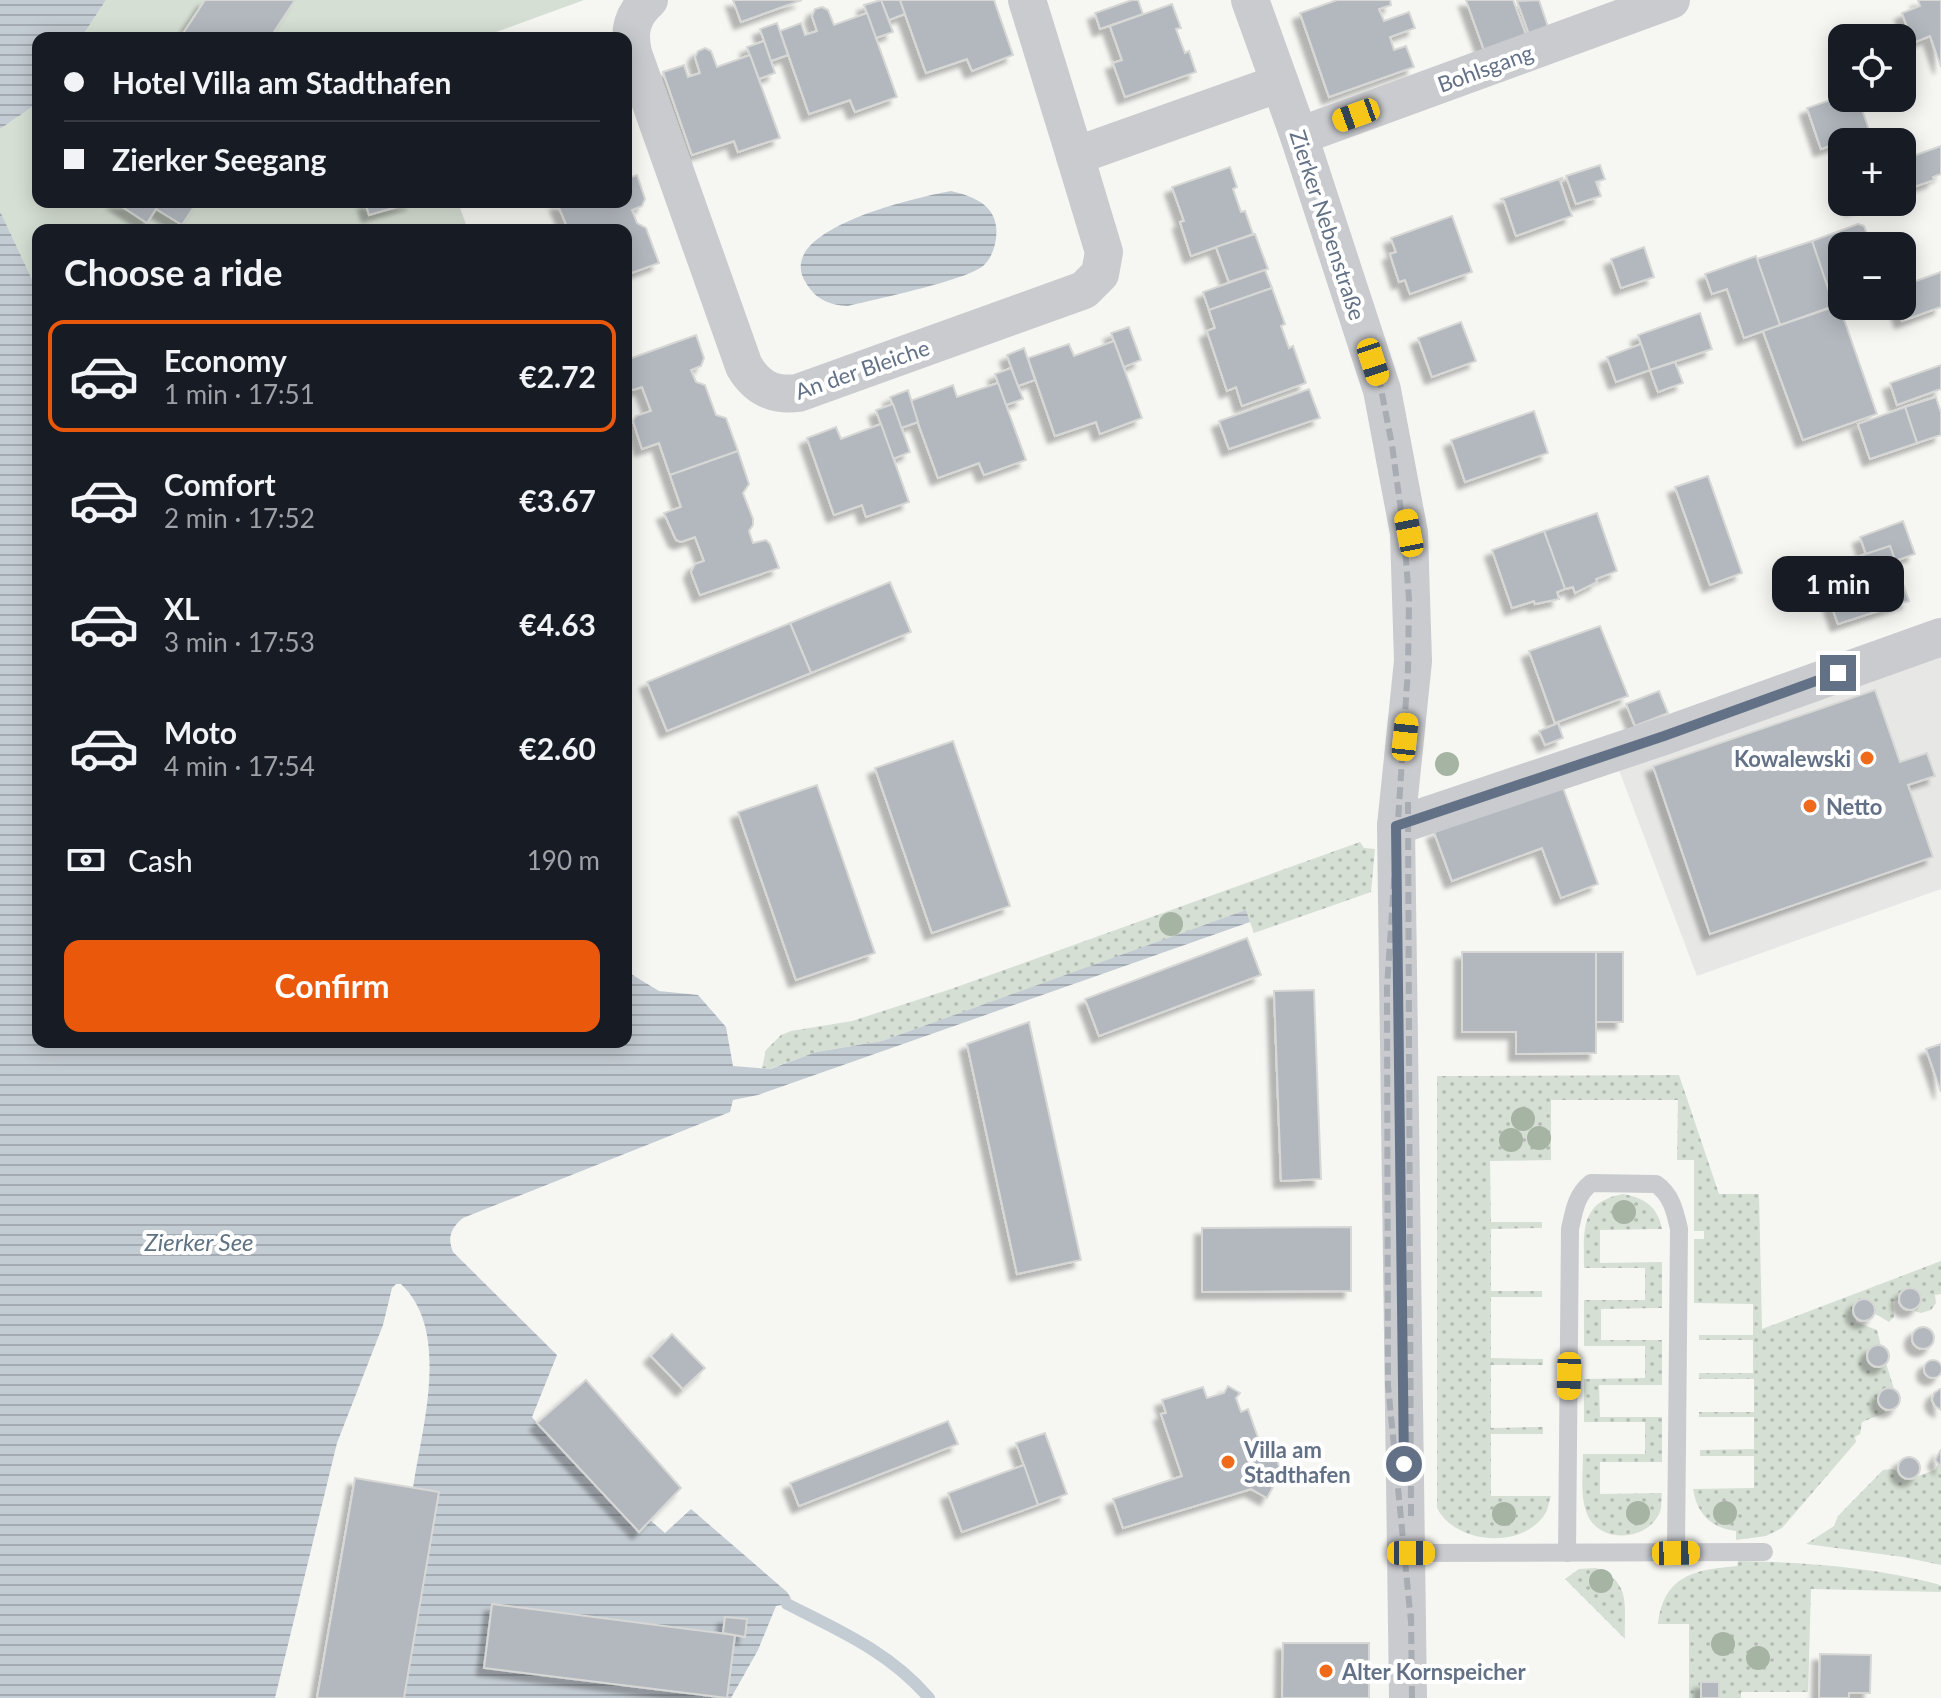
<!DOCTYPE html>
<html lang="en">
<head>
<meta charset="utf-8">
<style>
  body { margin:0; font-family:Lato,sans-serif; background:#242831; color:#f1f3f6; height:100vh; display:flex; flex-direction:column; font-size:30px; white-space:nowrap }
  * { box-sizing:border-box; margin:0 }
  p { font-size:26px; color:#9ea1a6 }
  .icon { flex:none; width:44px; height:44px; fill:none; stroke:currentColor; stroke-width:2; stroke-linecap:round; stroke-linejoin:round }
  .map { position:relative; flex:1; overflow:hidden }
  .panel { position:absolute; left:32px; top:224px; width:600px; height:824px; display:flex; flex-direction:column; background:#171b24; border-radius:16px; box-shadow:0 4px 20px #0003 }
  .panel>* { flex:none }
  .guide { position:absolute; left:32px; top:32px; width:600px; height:176px; border-radius:16px; box-shadow:0 4px 20px #0003; display:grid; align-content:center; height:176px; padding:0 32px; background:#171b24 }
  .tools { position:absolute; left:1828px; top:24px; display:grid; gap:16px }
  .tools a { display:grid; place-items:center; width:88px; height:88px; border-radius:16px; background:#171b24; box-shadow:0 4px 20px #0003; font-size:40px }
  .end { position:absolute; width:36px; height:36px; margin:-18px; border:10px solid #637186; background:#fff; box-shadow:0 0 0 4px #fff }
  .from { border-radius:50% }
  .bubble { position:absolute; height:56px; border-radius:16px; background:#171b24; box-shadow:0 4px 20px #0003; font-size:26px; font-weight:700; line-height:56px; text-align:center }
  .car { position:absolute; width:24px; height:48px; margin:-24px -12px; border-radius:10px; box-shadow:0 0 6px 2px #0007; background:linear-gradient(#f5c518 24%,#345 0 40%,#f5c518 0 76%,#345 0 86%,#f5c518 0) }
  .guide b { display:flex; align-items:center; gap:28px; height:76px; font-size:30px }
  .guide b+b { border-top:2px solid #363941 }
  .guide i { width:20px; height:20px; background:#f1f3f6 }
  ul { padding:0; list-style:none }
  li { display:flex; align-items:center; gap:24px; height:112px; margin:0 16px 12px; padding:0 16px; border:4px solid transparent; border-radius:16px }
  li div { flex:1 }
  li b { display:block; font-size:30px }
  li em { font-style:normal; font-weight:700 }
  li.on { border-color:#ea580c }
  li>.icon { width:72px; height:72px; stroke-width:1.5 }
  h2 { padding:0 32px; font-size:36px; line-height:96px }
  .pay { display:flex; align-items:center; gap:20px; height:88px; padding:0 32px; font-size:30px }
  .pay p { margin-inline-start:auto }
  .cta { display:flex; gap:16px; margin-top:auto; padding:16px 32px }
  .cta a { flex:1; height:92px; border-radius:16px; background:#ea580c; color:#fff; font-size:32px; font-weight:700; line-height:92px; text-align:center }
  .map>svg:first-child { display:block }
</style>
</head>
<body>
<div class="map">
<svg width="1941" height="1698" viewBox="0 0 1941 1698">
  <defs>
    <pattern id="grass-dots" width="8" height="8" patternUnits="userSpaceOnUse" patternTransform="scale(2)"><rect width="8" height="8" fill="#d6dfd3"/><path d="M2 2h.1M6 6h.1" fill="none" stroke="#b1b9b1" stroke-width="1.8" stroke-linecap="round"/></pattern>
    <pattern id="water-rules" width="6" height="5" patternUnits="userSpaceOnUse" patternTransform="scale(2)"><rect width="6" height="5" fill="#c4ccd3"/><path d="M0 2.5h6" fill="none" stroke="#a3aab1"/></pattern>
    <filter id="shadow"><feDropShadow dx="-7" dy="7" stdDeviation="2" flood-color="#0004"/></filter>
  </defs>
  <rect width="100%" height="100%" fill="#f6f7f3"/>
  <path fill="#e7e7e6" d="M1941,647V889L1697,976L1617,765Z"/>
  <g fill="url(#grass-dots)">
    <path d="M1360,842L1364,848L1375,849L1371,892L1254,933L1246,911L882,1041L816,1052L769,1069L762,1068L766,1050L781,1035L791,1031L852,1021L951,989Z"/>
    <path d="M1679,1075L1719,1194H1759L1762,1329L1941,1261V1294L1935,1295L1936,1303L1931,1310L1921,1313L1910,1310L1919,1306L1921,1299L1919,1293L1910,1288L1904,1290L1900,1299L1893,1302L1894,1317L1889,1322L1874,1313C1875,1305 1869,1298 1860,1300L1853,1307L1856,1322L1877,1330L1881,1346L1872,1348L1867,1356L1874,1367L1886,1363L1894,1389L1884,1390C1872,1399 1884,1404 1885,1413L1862,1422L1860,1434L1855,1437L1856,1442L1782,1528L1766,1536L1736,1540V1531C1711,1528 1697,1514 1693,1489L1754,1488V1456H1700V1450L1754,1449V1417H1699V1412H1754V1379H1699V1373H1753V1340H1699V1335H1753V1304L1694,1303V1239H1704V1231H1694V1160H1677L1678,1100H1551V1160L1490,1161L1491,1222H1542V1228L1491,1229V1291H1542V1297H1491V1358L1543,1359V1365H1491V1428L1543,1427V1434H1491V1496H1551C1549,1501 1548,1510 1545,1514C1522,1550 1455,1544 1437,1508V1076Z"/>
    <path d="M1623,1194C1645,1198 1658,1207 1662,1229L1600,1230V1263L1662,1262V1308L1601,1309V1340H1662V1385H1599L1600,1417H1662V1462H1600V1494L1662,1493C1661,1499 1662,1507 1660,1512C1647,1543 1596,1544 1586,1511C1580,1494 1583,1472 1583,1454H1645V1422H1584V1379L1645,1378V1346H1584V1300H1645V1268H1584C1584,1232 1579,1202 1623,1194Z"/>
    <path d="M1938,1464L1941,1467V1565L1903,1557L1806,1544L1834,1526L1838,1516L1883,1470L1893,1469L1910,1479L1935,1470Z"/>
    <path d="M1738,1561C1804,1562 1873,1567 1937,1584L1941,1586V1592L1811,1589L1808,1692H1741V1698H1689V1624H1658C1664,1575 1694,1570 1737,1566Z"/>
    <path d="M1596,1568C1632,1582 1624,1606 1625,1639L1565,1579L1579,1569Z"/>
  </g>
  <g fill="#d6dfd3">
    <path d="M106,0H584L480,38H81Z"/>
    <path d="M38,103V202H458L468,230H38V292L0,211V129Z"/>
  </g>
  <g fill="url(#water-rules)">
    <path d="M0,0H106L81,38H38V103L0,129Z"/>
    <path d="M951,191C971,196 993,203 996,226C998,239 993,258 983,266C964,281 876,299 848,306C830,305 816,300 806,283C771,229 919,197 951,191Z"/>
    <path d="M0,211L38,292V1042H626V971L659,991L698,995L726,1027L733,1066L770,1069L816,1052L882,1041L1246,910L1250,922L758,1095L733,1100L730,1112L463,1218C451,1228 447,1237 453,1252L557,1355L532,1417L537,1423L638,1531L650,1520L665,1533L691,1509L787,1592L791,1598L787,1604L776,1606L758,1650L731,1698H404L439,1493L413,1488C422,1427 451,1331 401,1284H396L392,1288L383,1325L337,1443L275,1698H0Z"/>
  </g>
  <g fill="none" stroke-linecap="round" stroke-linejoin="round">
    <path stroke="#c4ccd3" stroke-width="12" d="M787,1604C839,1630 891,1653 929,1698"/>
  </g>
  <g fill="#b3b8bf" stroke="#d7d8d5" stroke-width="2" filter="url(#shadow)">
    <path d="M205,0H295L270,38H180Z"/>
    <path d="M733,0H802L741,22Z"/>
    <path d="M881,0H900L905,14L889,20Z"/>
    <path d="M881,0L893,32L876,38L864,5Z"/>
    <path d="M900,0H994L1013,55L972,71L967,59L926,73Z"/>
    <path d="M1132,0H1138L1143,14L1100,29L1095,13Z"/>
    <path d="M1337,0H1390L1391,5L1379,9L1384,21L1409,12L1415,28L1390,37L1394,50L1406,46L1414,67L1329,97L1300,13Z"/>
    <path d="M1466,0H1513L1526,35L1484,50Z"/>
    <path d="M1539,0L1549,30L1530,37L1517,1Z"/>
    <path d="M1918,0H1941V67L1930,36L1913,43L1902,13L1920,6Z"/>
    <path d="M1172,4L1181,28L1176,29L1185,53L1189,51L1196,72L1125,97L1113,63L1122,60L1110,26Z"/>
    <path d="M822,7L828,10L834,25L867,13L897,97L855,112L850,100L809,114L780,31L801,23L805,35L817,31L812,16L815,9Z"/>
    <path d="M777,23L788,55L771,61L760,29Z"/>
    <path d="M764,41L775,73L759,79L747,47Z"/>
    <path d="M705,48L711,51L717,67L750,55L780,138L738,152L734,141L692,155L663,72L684,65L688,77L700,73L695,57L698,51Z"/>
    <path d="M1842,96L1858,98L1870,133L1821,149L1807,108Z"/>
    <path d="M1941,146V174L1933,177L1934,180L1902,191V160Z"/>
    <path d="M1600,165L1605,179L1596,182L1601,196L1576,204L1566,176Z"/>
    <path d="M1230,167L1237,187L1233,189L1241,212L1245,211L1253,234L1191,256L1180,222L1184,221L1172,187Z"/>
    <path d="M637,175L645,199L642,206L632,210L637,223L646,228L659,263L626,275V230H583L582,227L568,229L557,203L626,202V179Z"/>
    <path d="M1562,178V181H1560L1572,216L1516,236L1504,201L1501,199Z"/>
    <path d="M115,202H197L182,225L156,209L147,223Z"/>
    <path d="M365,202H414L369,215Z"/>
    <path d="M1850,202H1870L1852,209Z"/>
    <path d="M1452,216L1472,272L1410,294L1405,280L1399,282L1390,254L1396,252L1391,238Z"/>
    <path d="M1858,224L1864,226L1871,246H1842V304L1834,306L1812,241Z"/>
    <path d="M1255,234L1268,269L1229,282L1216,247Z"/>
    <path d="M1812,241L1834,306L1780,325L1757,259Z"/>
    <path d="M1644,247L1654,277L1621,288L1611,259Z"/>
    <path d="M1756,256L1780,325L1744,338L1727,289L1712,294L1705,274Z"/>
    <path d="M1265,270L1272,288L1209,310L1203,292Z"/>
    <path d="M1941,272V307L1902,321L1897,306H1902V286Z"/>
    <path d="M1272,288L1285,324L1281,326L1289,348L1293,346L1306,383L1242,406L1236,387L1227,391L1207,331L1215,328L1209,310Z"/>
    <path d="M1839,305L1877,414L1803,440L1763,331Z"/>
    <path d="M1700,313L1712,349L1650,370L1638,335Z"/>
    <path d="M1461,322L1476,361L1432,377L1418,338Z"/>
    <path d="M1129,327L1141,360L1124,367L1111,333Z"/>
    <path d="M696,335L704,358L701,366L691,370L696,382L705,385L716,415L726,418L738,451L670,475L659,443L642,449L633,421L636,416L651,411L642,387L633,390L626,387V360Z"/>
    <path d="M1114,341L1142,418L1100,434L1096,422L1055,436L1028,358L1069,344L1074,356Z"/>
    <path d="M1641,344L1650,370L1616,382L1607,357Z"/>
    <path d="M1024,348L1035,380L1018,386L1007,355Z"/>
    <path d="M1675,362L1683,383L1658,392L1650,370Z"/>
    <path d="M1941,365V389L1897,405L1890,383Z"/>
    <path d="M1011,368L1023,399L1006,405L995,374Z"/>
    <path d="M998,383L1026,460L984,475L979,463L938,478L910,401L953,385L957,397Z"/>
    <path d="M1309,389L1320,418L1229,449L1219,421Z"/>
    <path d="M908,390L918,422L901,428L890,397Z"/>
    <path d="M1936,397L1941,413V435L1917,443L1905,407Z"/>
    <path d="M893,404L910,452L893,459L876,410Z"/>
    <path d="M1905,407L1917,443L1870,459L1858,424Z"/>
    <path d="M1534,411L1548,453L1465,482L1451,440Z"/>
    <path d="M881,424L909,502L866,517L862,505L834,515L807,438L836,427L841,439Z"/>
    <path d="M738,451L749,484L743,493L753,519V525L749,531L753,543L766,540L770,544L779,568L700,595L691,572L695,564L704,561L695,537L681,542L676,540L664,513L681,507L670,475Z"/>
    <path d="M1708,476L1742,573L1710,585L1675,487Z"/>
    <path d="M1597,513L1617,571L1596,579L1597,582L1575,593L1573,587L1565,589L1544,531Z"/>
    <path d="M1903,521L1915,554L1895,561L1890,546L1866,554L1860,537Z"/>
    <path d="M1544,531L1565,589L1557,592L1559,599L1535,604L1534,601L1512,608L1492,550Z"/>
    <path d="M1890,546L1909,601L1838,624L1827,593L1816,597L1808,573Z"/>
    <path d="M890,582L911,632L811,673L790,623Z"/>
    <path d="M790,623L811,673L667,731L647,682Z"/>
    <path d="M1600,626L1628,696L1555,723L1529,651Z"/>
    <path d="M1875,690L1900,762L1927,753L1935,776L1908,785L1933,857L1710,934L1653,766Z"/>
    <path d="M1659,691L1668,713L1635,726L1626,704Z"/>
    <path d="M1558,723L1563,738L1545,745L1539,731Z"/>
    <path d="M953,741L1010,906L932,933L875,768Z"/>
    <path d="M817,785L875,953L796,980L738,812Z"/>
    <path d="M1562,785L1598,884L1561,898L1542,848L1452,881L1434,832Z"/>
    <path d="M1247,938L1261,975L1099,1036L1085,999Z"/>
    <path d="M1462,952H1596V1053L1516,1054V1032H1462Z"/>
    <rect x="1596" y="952" width="27" height="70"/>
    <path d="M1314,990L1321,1179L1281,1181L1274,991Z"/>
    <path d="M1029,1022L1081,1260L1017,1274L967,1044Z"/>
    <path d="M1941,1044V1092L1926,1049Z"/>
    <path d="M1351,1227V1291L1202,1292V1228Z"/>
    <circle cx="1910" cy="1299" r="11"/>
    <circle cx="1864" cy="1310" r="11"/>
    <circle cx="1923" cy="1338" r="11"/>
    <path d="M672,1334L705,1368L683,1389L651,1356Z"/>
    <circle cx="1878" cy="1356" r="11"/>
    <circle cx="1933" cy="1369" r="9"/>
    <path d="M586,1380L681,1488L639,1532L537,1423Z"/>
    <path d="M1228,1386L1240,1393L1236,1398L1241,1412L1248,1409L1263,1452L1273,1449L1281,1472L1267,1498L1251,1489L1123,1528L1113,1499L1182,1476L1161,1414L1166,1413L1162,1400L1203,1387L1207,1398L1224,1393Z"/>
    <circle cx="1889" cy="1399" r="11"/>
    <path d="M1940,1389H1941V1410L1935,1406L1932,1400L1934,1393Z"/>
    <path d="M948,1421L958,1444L799,1506L790,1483Z"/>
    <path d="M1045,1433L1067,1494L1038,1505L1016,1443Z"/>
    <path d="M1940,1451L1941,1450V1467L1935,1460Z"/>
    <circle cx="1909" cy="1468" r="11"/>
    <path d="M1024,1465L1038,1505L962,1532L948,1493Z"/>
    <path d="M355,1478L439,1492L404,1698H317Z"/>
    <path d="M492,1604L735,1635L727,1698L484,1668Z"/>
    <path d="M725,1617L747,1619L745,1637L723,1633Z"/>
    <path d="M1283,1643H1369V1698H1282Z"/>
    <path d="M1820,1654L1871,1655L1870,1693H1849V1698H1819Z"/>
    <rect x="1701" y="1682" width="18" height="16"/>
  </g>
  <g fill="none" stroke-linecap="round" stroke-linejoin="round">
    <g stroke="#c9cbcf" stroke-width="18">
      <path d="M1405,1553L1764,1552"/>
      <path d="M1567,1553L1570,1229C1574,1211 1576,1195 1591,1183L1656,1184C1671,1194 1675,1211 1679,1229L1676,1553"/>
    </g>
    <g stroke="#c9cbcf" stroke-width="38">
      <path d="M649,0C632,15 628,31 633,53L744,366C757,388 773,396 798,393L1084,290L1100,274L1104,252L1075,156L1280,83"/>
      <path d="M1027,0L1075,156"/>
      <path d="M1250,0L1299,136L1382,390L1409,533L1413,661L1396,826L1408,1698"/>
      <path d="M1299,136L1671,0"/>
      <path d="M1396,826L1664,736L1941,637"/>
    </g>
    <g stroke="#a8acb3" stroke-width="6" stroke-dasharray="12 6" stroke-linecap="butt">
      <path d="M1375,358L1392,445L1404,533L1409,600L1408,669L1387,988L1388,1385L1411,1622"/>
      <path d="M1408,802L1411,1518"/>
      <path d="M1411,1614L1412,1698"/>
    </g>
  </g>
  <g fill="#a6b4a4">
    <circle cx="1447" cy="764" r="12"/>
    <circle cx="1171" cy="924" r="12"/>
    <circle cx="1523" cy="1119" r="12"/>
    <circle cx="1539" cy="1138" r="12"/>
    <circle cx="1511" cy="1140" r="12"/>
    <circle cx="1624" cy="1212" r="12"/>
    <circle cx="1638" cy="1513" r="12"/>
    <circle cx="1725" cy="1513" r="12"/>
    <circle cx="1504" cy="1514" r="12"/>
    <circle cx="1601" cy="1581" r="12"/>
    <circle cx="1723" cy="1644" r="12"/>
    <circle cx="1758" cy="1658" r="12"/>
  </g>
  <g fill="none" stroke-linecap="round" stroke-linejoin="round">
    <path stroke="#637186" stroke-width="10" d="M1404,1464L1396,826L1664,736L1838,673"/>
  </g>
  <g fill="#ef6a1a" stroke="#fff" stroke-width="3">
    <circle cx="1867" cy="758" r="8"/>
    <circle cx="1810" cy="806" r="8"/>
    <circle cx="1228" cy="1462" r="8"/>
    <circle cx="1326" cy="1671" r="8"/>
  </g>
  <g text-anchor="middle" dominant-baseline="central" stroke-width="8" stroke-linejoin="round" paint-order="stroke">
    <g font-size="22" fill="#637186" stroke="#fff">
      <text transform="translate(1485 68) rotate(-20)">Bohlsgang</text>
      <text transform="translate(1328 225) rotate(72)">Zierker Nebenstraße</text>
      <text transform="translate(862 369) rotate(-19)">An der Bleiche</text>
    </g>
    <g font-size="22" font-weight="bold" fill="#637186" stroke="#fff" text-anchor="start">
      <text x="1851" y="758" text-anchor="end">Kowalewski</text>
      <text x="1826" y="806">Netto</text>
      <text x="1244" y="1449">Villa am<tspan x="1244" dy="25">Stadthafen</tspan></text>
      <text x="1342" y="1671">Alter Kornspeicher</text>
    </g>
    <g font-size="24" font-style="italic" fill="#5f7383" stroke="#fff">
      <text x="199" y="1241">Zierker See</text>
    </g>
  </g>
</svg>
<div class="tools">
<a><svg class="icon" aria-label="locate" viewBox="0 0 24 24"><circle cx="12" cy="12" r="6"/><path d="M12 2v4M12 18v4M2 12h4M18 12h4"/></svg></a>
<a>+</a>
<a>−</a>
</div>
<i class="end from" style="left:1404px;top:1464px"></i>
<i class="end" style="left:1838px;top:673px"></i>
<div class="bubble" style="left:1772px;top:556px;width:132px">1 min</div>
<i class="car" style="left:1356px;top:115px;rotate:250deg"></i>
<i class="car" style="left:1373px;top:362px;rotate:162deg"></i>
<i class="car" style="left:1409px;top:533px;rotate:349deg"></i>
<i class="car" style="left:1405px;top:737px;rotate:6deg"></i>
<i class="car" style="left:1569px;top:1376px;rotate:181deg"></i>
<i class="car" style="left:1411px;top:1553px;rotate:90deg"></i>
<i class="car" style="left:1676px;top:1553px;rotate:89deg"></i>
<div class="guide">
<b><i class="from"></i>Hotel Villa am Stadthafen</b>
<b><i></i>Zierker Seegang</b>
</div>
<section class="panel">
<h2>Choose a ride</h2>
<ul>
<li class="on"><svg class="icon" aria-label="car" viewBox="0 0 24 24"><path d="M5 17H2v-5l4-1 3-4h7l3 4 3 1v5h-3M9 17h6M6 11h13"/><circle cx="7" cy="17" r="2"/><circle cx="17" cy="17" r="2"/></svg><div><b>Economy</b><p>1 min · 17:51</p></div><em>€2.72</em></li>
<li><svg class="icon" aria-label="car" viewBox="0 0 24 24"><path d="M5 17H2v-5l4-1 3-4h7l3 4 3 1v5h-3M9 17h6M6 11h13"/><circle cx="7" cy="17" r="2"/><circle cx="17" cy="17" r="2"/></svg><div><b>Comfort</b><p>2 min · 17:52</p></div><em>€3.67</em></li>
<li><svg class="icon" aria-label="car" viewBox="0 0 24 24"><path d="M5 17H2v-5l4-1 3-4h7l3 4 3 1v5h-3M9 17h6M6 11h13"/><circle cx="7" cy="17" r="2"/><circle cx="17" cy="17" r="2"/></svg><div><b>XL</b><p>3 min · 17:53</p></div><em>€4.63</em></li>
<li><svg class="icon" aria-label="car" viewBox="0 0 24 24"><path d="M5 17H2v-5l4-1 3-4h7l3 4 3 1v5h-3M9 17h6M6 11h13"/><circle cx="7" cy="17" r="2"/><circle cx="17" cy="17" r="2"/></svg><div><b>Moto</b><p>4 min · 17:54</p></div><em>€2.60</em></li>
</ul>
<div class="pay"><svg class="icon" aria-label="cash" viewBox="0 0 24 24"><path d="M3 7h18v10H3z"/><circle cx="12" cy="12" r="2"/></svg>Cash<p>190 m</p></div>
<div class="cta"><a>Confirm</a></div>
</section>
</div>
</body>
</html>
